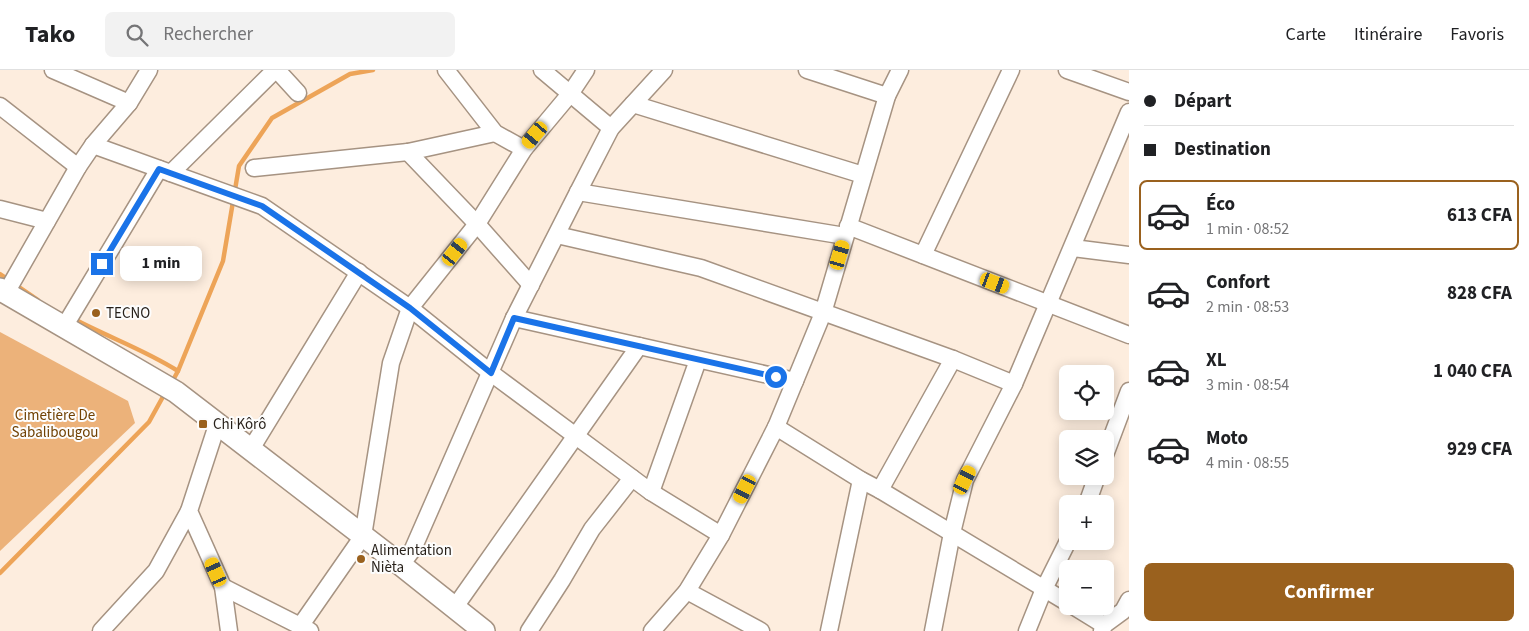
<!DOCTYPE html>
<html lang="fr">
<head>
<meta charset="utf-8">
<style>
  body { margin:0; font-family:"Source Sans 3",sans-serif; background:#f2f2f2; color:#202124; height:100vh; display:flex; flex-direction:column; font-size:19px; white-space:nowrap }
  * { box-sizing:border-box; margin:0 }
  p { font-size:16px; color:#757577 }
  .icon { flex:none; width:28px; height:28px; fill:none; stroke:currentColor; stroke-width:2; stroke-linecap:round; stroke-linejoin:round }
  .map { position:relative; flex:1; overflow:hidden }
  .sheet { display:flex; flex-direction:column; background:#fff; width:400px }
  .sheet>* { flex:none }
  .banner { display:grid; align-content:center; height:110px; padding:0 15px; background:#fff }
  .tools { position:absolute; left:1059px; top:295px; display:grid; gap:10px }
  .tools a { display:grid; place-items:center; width:55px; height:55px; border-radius:8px; background:#fff; box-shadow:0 2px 12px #0003; font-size:25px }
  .end { position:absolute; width:22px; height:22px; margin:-11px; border:6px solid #1a73e8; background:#fff; box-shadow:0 0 0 2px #fff }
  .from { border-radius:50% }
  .bubble { position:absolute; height:35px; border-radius:8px; background:#fff; box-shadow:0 2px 12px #0003; font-size:16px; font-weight:700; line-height:35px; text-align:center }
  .car { position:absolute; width:15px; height:30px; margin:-15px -8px; border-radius:6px; box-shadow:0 0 4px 1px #0007; background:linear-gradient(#f5c518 24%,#345 0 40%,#f5c518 0 76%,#345 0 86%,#f5c518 0) }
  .banner b { display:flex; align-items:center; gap:18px; height:48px; font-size:19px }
  .banner b+b { border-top:1px solid #e0e0e0 }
  .banner i { width:12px; height:12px; background:#202124 }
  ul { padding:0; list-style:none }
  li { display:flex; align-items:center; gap:15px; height:70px; margin:0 10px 8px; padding:0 5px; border:2px solid transparent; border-radius:8px }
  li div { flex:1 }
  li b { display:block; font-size:19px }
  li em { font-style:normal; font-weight:700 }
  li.active { border-color:#9a611e }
  li>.icon { width:45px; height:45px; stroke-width:1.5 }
  .cta { display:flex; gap:10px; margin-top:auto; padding:10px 15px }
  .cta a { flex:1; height:58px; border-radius:8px; background:#9a611e; color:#fff; font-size:20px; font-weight:700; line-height:58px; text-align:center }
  header { display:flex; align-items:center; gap:30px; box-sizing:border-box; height:70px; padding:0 25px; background:#fff; border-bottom:1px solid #e0e0e0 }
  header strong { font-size:24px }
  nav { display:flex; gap:28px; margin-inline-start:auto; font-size:18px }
  .search { width:350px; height:45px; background:#f2f2f2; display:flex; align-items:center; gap:12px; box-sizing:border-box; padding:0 18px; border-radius:8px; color:#757577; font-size:19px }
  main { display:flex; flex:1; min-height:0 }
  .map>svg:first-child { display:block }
</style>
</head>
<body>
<header>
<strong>Tako</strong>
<div class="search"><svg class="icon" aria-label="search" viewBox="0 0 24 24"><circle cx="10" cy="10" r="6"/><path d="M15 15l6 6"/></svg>Rechercher</div>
<nav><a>Carte</a><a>Itinéraire</a><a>Favoris</a></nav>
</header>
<main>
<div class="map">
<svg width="1129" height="561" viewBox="0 0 1129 561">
  <rect width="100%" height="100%" fill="#fdedde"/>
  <path fill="#ecb27a" d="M0,262L128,331L135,353L0,481Z"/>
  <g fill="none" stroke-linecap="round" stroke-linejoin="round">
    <g stroke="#eda458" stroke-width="4.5">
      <path d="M0,204L9,210"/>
      <path d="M16,215L38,230"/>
      <path d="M74,249C108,267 145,280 178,301"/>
      <path d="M172,312L178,301L223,191L239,96L272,48L350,4L373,0"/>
      <path d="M0,503L149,352L165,323"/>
    </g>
    <defs>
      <g id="minor">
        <path d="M53,0L129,33"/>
        <path d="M277,0L298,23"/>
        <path d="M446,0L495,63L524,79"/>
        <path d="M542,0L611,58"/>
        <path d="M807,0L887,26"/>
        <path d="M1067,0L1129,22"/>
        <path d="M633,34L863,105"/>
        <path d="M0,36L78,97"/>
        <path d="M93,75L262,136L410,238L491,303L651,422L721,465"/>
        <path d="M408,82L477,154L531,215"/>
        <path d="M254,98L408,82L495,63"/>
        <path d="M171,103L275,0"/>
        <path d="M578,122L845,166"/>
        <path d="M0,139L47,151"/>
        <path d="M848,156L1129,265"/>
        <path d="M557,165L701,198L953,289L1014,314"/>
        <path d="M1073,178L1129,185"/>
        <path d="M923,185L1011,0"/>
        <path d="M6,223L78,97L93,75L129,33L149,0"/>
        <path d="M514,248L795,311"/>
        <path d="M64,257L159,99"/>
        <path d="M218,352L189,441L223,517L229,561"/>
        <path d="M776,357L861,410L880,420L1068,533"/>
        <path d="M251,379L359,202"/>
        <path d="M1105,385L1129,321"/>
        <path d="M880,420L953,289"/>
        <path d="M651,422L698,290"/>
        <path d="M1087,434L1097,406"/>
        <path d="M401,495L413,479L514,248L578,122L611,58L664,0"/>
        <path d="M223,517L310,561"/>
        <path d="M687,521L761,561"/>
        <path d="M1073,536L1104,555"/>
        <path d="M455,537L639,276"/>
        <path d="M301,555L363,466L391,293L410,238L477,154L524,79L570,24L586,0"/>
        <path d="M101,561L156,501L189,441"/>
        <path d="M529,561L562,510L592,459L632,408"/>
        <path d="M652,561L687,521L721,465L776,357L823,243L887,26L900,0"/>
        <path d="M829,561L861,410"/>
        <path d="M933,561L952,463L965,410L1014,314L1129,42"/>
        <path d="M1027,561L1044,519L1068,471"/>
        <path d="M1102,561L1104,555L1123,541L1129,530"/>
      </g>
      <path id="major" d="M0,219L6,223L176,322L401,495L484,561"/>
    </defs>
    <use href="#minor" stroke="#a69382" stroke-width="19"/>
    <use href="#major" stroke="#a69382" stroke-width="24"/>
    <use href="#minor" stroke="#fff" stroke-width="16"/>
    <use href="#major" stroke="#fff" stroke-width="21"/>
  </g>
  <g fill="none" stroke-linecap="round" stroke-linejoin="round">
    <path stroke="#1a73e8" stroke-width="6" d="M102,194L159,99L262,136L410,238L491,303L514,248L776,307"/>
  </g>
  <g fill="#9a611e" stroke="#fdfdfd" stroke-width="2">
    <circle cx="96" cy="243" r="5"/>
    <rect x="198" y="349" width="10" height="10" rx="2.5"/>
    <circle cx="361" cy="489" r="5"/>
  </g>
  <g text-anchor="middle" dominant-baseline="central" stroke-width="4" stroke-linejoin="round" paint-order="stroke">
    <g font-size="15" fill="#261f18" stroke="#fdfdfd" text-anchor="start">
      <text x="106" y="243">TECNO</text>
      <text x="213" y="354">Chi Kôrô</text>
      <text x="371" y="480">Alimentation<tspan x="371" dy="17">Nièta</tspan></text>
    </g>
    <g font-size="15" fill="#714204" stroke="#fdfdfd">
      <text x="55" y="345">Cimetière De<tspan x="55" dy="17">Sabalibougou</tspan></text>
    </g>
  </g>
</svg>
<div class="tools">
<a><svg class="icon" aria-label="locate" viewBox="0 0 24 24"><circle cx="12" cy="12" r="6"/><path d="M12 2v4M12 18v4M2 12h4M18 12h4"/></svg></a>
<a><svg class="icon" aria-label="layers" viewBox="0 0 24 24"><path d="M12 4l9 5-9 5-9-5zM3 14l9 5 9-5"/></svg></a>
<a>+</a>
<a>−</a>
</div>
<i class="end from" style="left:776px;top:307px"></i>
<i class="end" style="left:102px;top:194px"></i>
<div class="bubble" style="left:120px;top:176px;width:82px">1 min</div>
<i class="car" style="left:535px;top:65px;rotate:220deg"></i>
<i class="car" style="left:455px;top:182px;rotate:38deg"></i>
<i class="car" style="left:840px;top:185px;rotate:16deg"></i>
<i class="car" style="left:995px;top:213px;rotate:111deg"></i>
<i class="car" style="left:965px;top:410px;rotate:27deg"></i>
<i class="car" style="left:745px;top:419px;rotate:207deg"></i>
<i class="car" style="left:216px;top:502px;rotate:336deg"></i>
</div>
<section class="sheet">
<div class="banner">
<b><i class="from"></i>Départ</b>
<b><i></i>Destination</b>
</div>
<ul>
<li class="active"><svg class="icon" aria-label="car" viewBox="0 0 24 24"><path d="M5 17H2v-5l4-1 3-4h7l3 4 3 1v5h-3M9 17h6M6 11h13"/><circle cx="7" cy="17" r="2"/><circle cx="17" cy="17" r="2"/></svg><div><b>Éco</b><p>1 min · 08:52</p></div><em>613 CFA</em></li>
<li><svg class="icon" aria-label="car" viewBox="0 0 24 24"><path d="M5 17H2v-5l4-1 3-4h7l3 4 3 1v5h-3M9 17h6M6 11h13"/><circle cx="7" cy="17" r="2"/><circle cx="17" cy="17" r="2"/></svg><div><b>Confort</b><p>2 min · 08:53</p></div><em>828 CFA</em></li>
<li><svg class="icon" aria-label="car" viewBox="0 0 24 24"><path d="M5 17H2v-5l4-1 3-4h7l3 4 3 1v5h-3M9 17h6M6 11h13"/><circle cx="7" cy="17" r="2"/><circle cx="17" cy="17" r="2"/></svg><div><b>XL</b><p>3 min · 08:54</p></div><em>1 040 CFA</em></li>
<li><svg class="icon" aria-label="car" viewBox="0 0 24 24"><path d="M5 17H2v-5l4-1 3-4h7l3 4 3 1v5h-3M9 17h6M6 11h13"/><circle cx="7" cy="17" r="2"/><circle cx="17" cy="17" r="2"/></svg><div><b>Moto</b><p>4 min · 08:55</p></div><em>929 CFA</em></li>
</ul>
<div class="cta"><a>Confirmer</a></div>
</section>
</main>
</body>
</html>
